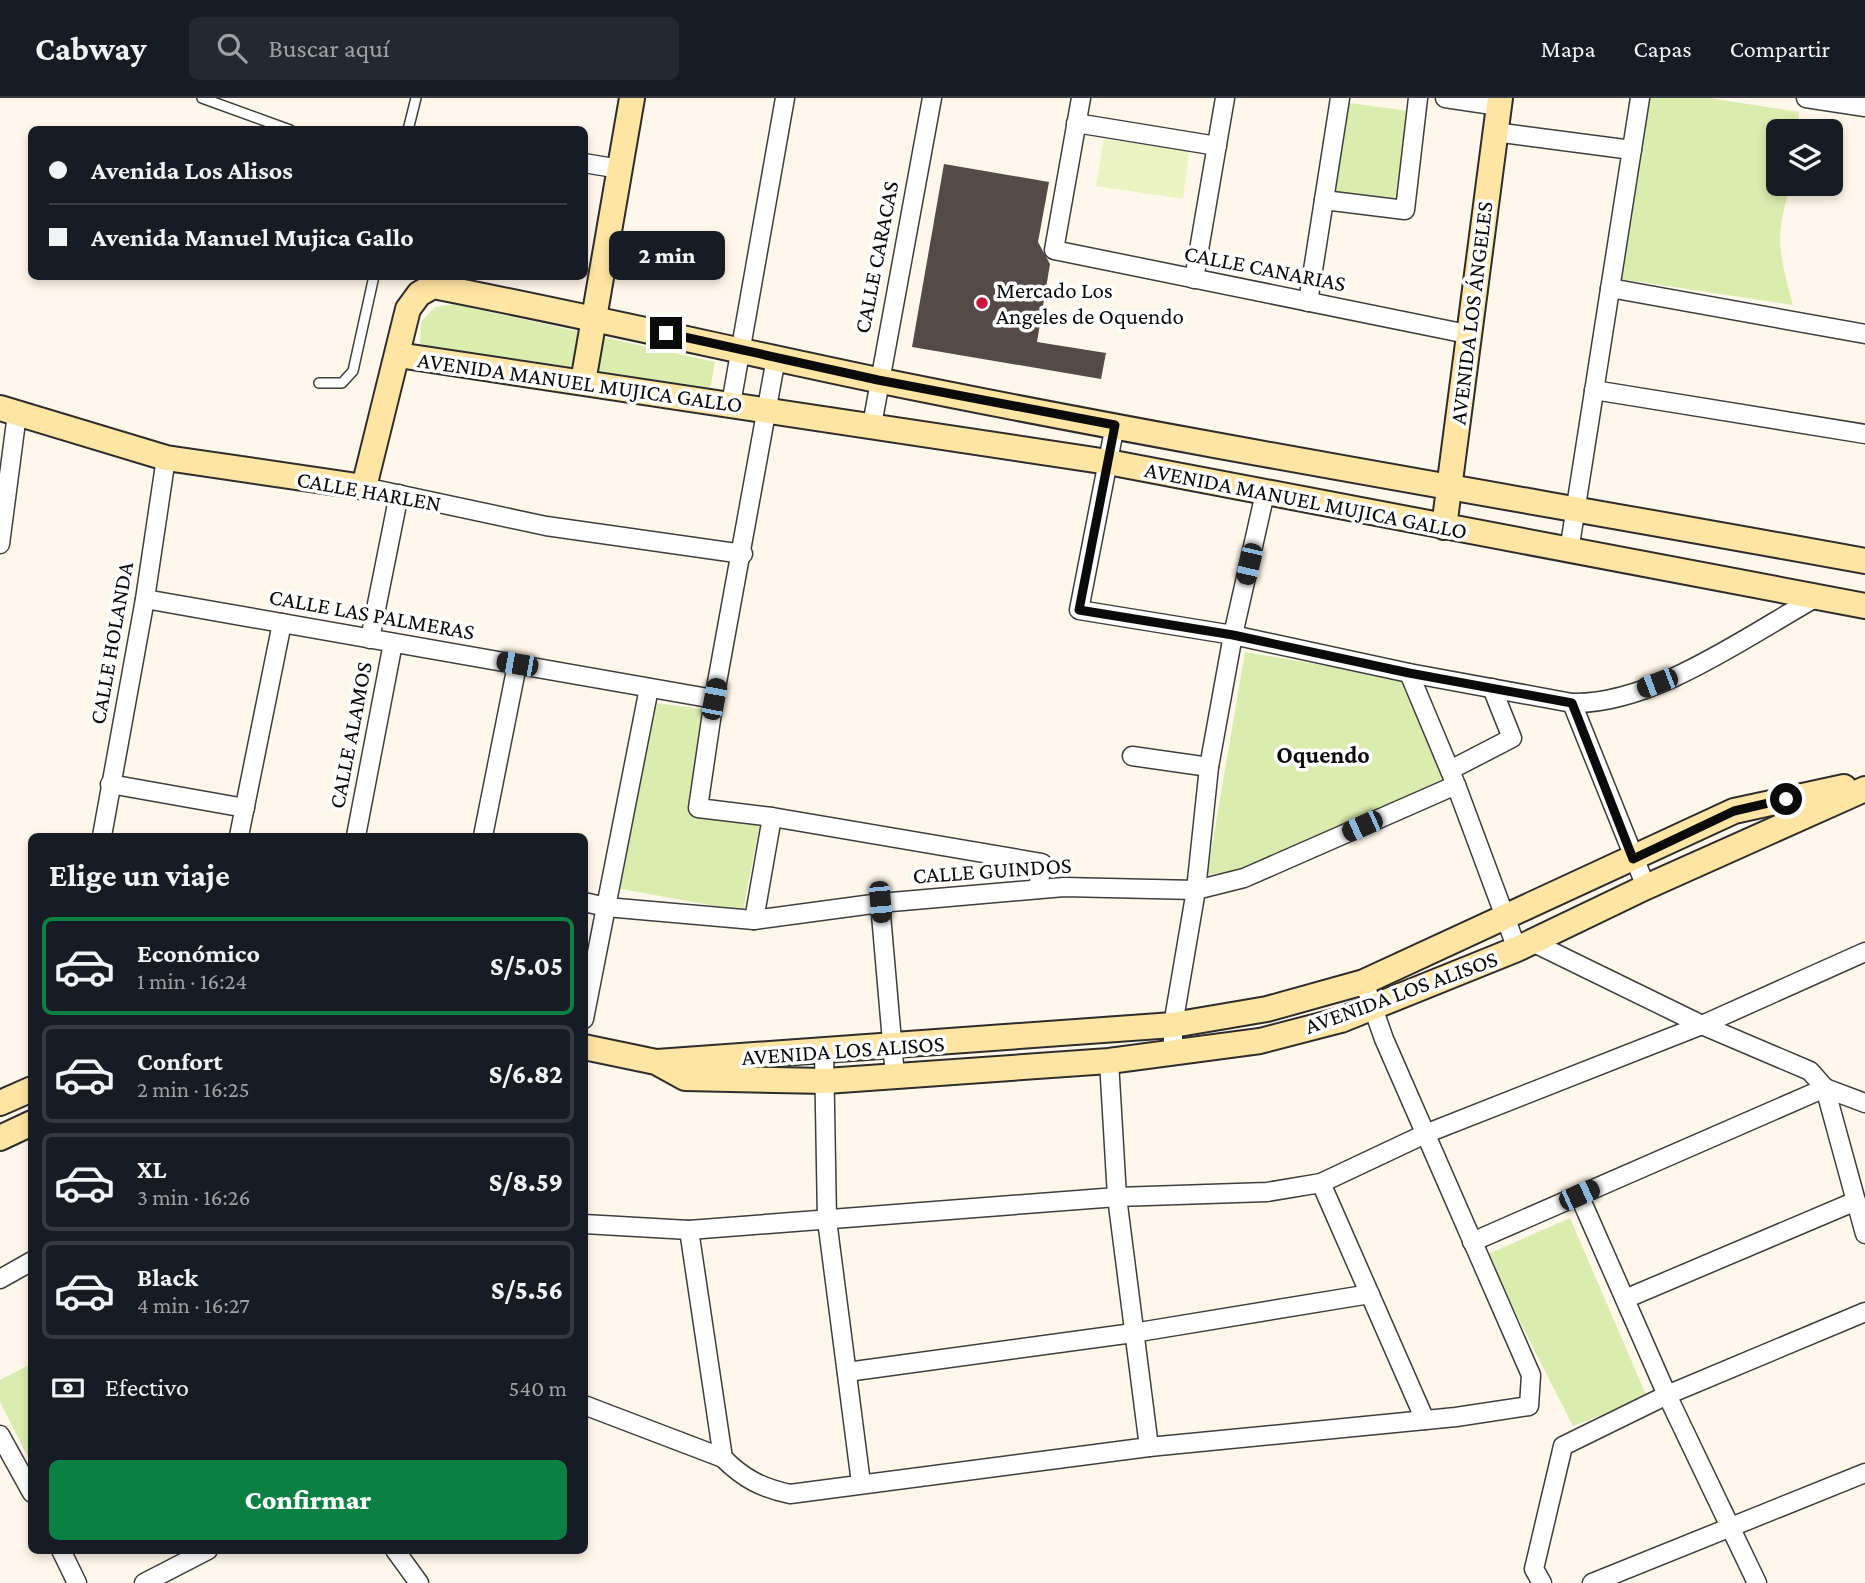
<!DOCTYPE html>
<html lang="es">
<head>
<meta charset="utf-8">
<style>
  body { margin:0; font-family:"Crimson Pro",serif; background:#242831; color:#f1f3f6; height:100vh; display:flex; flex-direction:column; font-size:26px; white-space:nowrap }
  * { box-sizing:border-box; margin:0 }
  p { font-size:23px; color:#9ea1a6 }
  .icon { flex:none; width:38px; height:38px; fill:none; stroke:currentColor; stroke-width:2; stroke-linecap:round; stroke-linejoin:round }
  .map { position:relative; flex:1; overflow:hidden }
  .drawer { position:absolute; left:28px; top:735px; width:560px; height:721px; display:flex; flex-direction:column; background:#171b24; border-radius:10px; box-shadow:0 4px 10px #0003 }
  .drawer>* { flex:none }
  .hud { position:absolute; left:28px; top:28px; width:560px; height:154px; border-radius:10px; box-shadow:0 4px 10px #0003; display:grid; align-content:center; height:154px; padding:0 21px; background:#171b24 }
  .buttons { position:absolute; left:1766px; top:21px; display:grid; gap:14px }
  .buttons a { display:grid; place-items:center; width:77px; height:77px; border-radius:10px; background:#171b24; box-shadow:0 4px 10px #0003; font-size:35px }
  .end { position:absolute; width:32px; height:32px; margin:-16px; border:9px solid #0b0b0b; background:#fff; box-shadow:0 0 0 4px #fff }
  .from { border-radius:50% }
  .bubble { position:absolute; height:49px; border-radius:10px; background:#171b24; box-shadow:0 4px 10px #0003; font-size:23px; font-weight:800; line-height:49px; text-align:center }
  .car { position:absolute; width:21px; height:42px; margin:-21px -10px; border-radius:9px; box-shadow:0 0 5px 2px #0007; background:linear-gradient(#222 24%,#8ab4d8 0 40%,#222 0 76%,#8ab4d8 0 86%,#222 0) }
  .hud b { display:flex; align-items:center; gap:24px; height:66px; font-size:26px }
  .hud b+b { border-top:2px solid #363941 }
  .hud i { width:18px; height:18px; background:#f1f3f6 }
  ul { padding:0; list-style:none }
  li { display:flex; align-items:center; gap:21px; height:98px; margin:0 14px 10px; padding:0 7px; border:4px solid #363941; border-radius:10px }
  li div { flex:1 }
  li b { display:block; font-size:26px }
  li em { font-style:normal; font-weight:800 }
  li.active { border-color:#0b8043 }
  li>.icon { width:63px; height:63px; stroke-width:1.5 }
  h2 { padding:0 21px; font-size:32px; line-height:84px }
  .pay { display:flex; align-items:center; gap:18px; height:77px; padding:0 21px; font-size:26px }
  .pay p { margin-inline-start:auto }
  .action { display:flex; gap:14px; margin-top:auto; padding:14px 21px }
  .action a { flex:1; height:80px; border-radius:10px; background:#0b8043; color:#fff; font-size:28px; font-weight:800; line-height:80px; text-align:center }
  header { display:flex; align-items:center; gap:42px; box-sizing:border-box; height:98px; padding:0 35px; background:#171b24; border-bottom:2px solid #363941 }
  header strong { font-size:33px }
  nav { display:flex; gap:38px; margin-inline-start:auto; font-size:24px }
  .search { width:490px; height:63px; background:#242831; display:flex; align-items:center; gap:18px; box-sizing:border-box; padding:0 24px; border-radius:10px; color:#9ea1a6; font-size:26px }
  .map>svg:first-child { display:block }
</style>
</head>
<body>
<header>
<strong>Cabway</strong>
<div class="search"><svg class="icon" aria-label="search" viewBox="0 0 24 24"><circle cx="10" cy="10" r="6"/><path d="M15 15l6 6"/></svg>Buscar aquí</div>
<nav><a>Mapa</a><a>Capas</a><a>Compartir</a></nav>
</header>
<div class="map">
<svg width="1865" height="1485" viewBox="0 0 1865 1485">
  <rect width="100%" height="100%" fill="#fff7e9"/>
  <g fill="#daedaf">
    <path d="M1650,0H1709L1799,14L1797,33H1778V86H1791C1774,139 1779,155 1793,207L1621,181Z"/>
    <path d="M1349,5L1408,13L1396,102L1335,95Z"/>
    <path d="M454,206L715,264L710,292L420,247L421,224L435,209Z"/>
    <path d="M1245,554L1404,581L1447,681L1245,771L1207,777Z"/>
    <path d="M656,605L709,612L692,715L760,725L743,813L616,790Z"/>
    <path d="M1570,1120L1647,1299L1573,1328L1486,1157Z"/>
    <path d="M31,1266V1365L0,1304V1282Z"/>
  </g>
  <path fill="#ebf3c2" d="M1104,41L1189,52L1183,101L1096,88Z"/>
  <path fill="#554a47" d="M944,66L1049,84L1038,144L1050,166L1037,244L1106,255L1101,281L912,249Z"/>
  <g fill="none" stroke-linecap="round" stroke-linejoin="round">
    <defs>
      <g id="lane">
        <path d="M202,0L290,32"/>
        <path d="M408,32L416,0"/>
        <path d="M319,285H342L353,273L374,178"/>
      </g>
      <g id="street">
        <path d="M1081,0L1054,152L1467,236"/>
        <path d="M1445,0L1499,8"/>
        <path d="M1806,0L1865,9"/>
        <path d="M1076,25L1217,48"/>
        <path d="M1495,34L1632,52"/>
        <path d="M584,65L620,71"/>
        <path d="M1324,102L1405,112L1418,0"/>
        <path d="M1194,181L1225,0"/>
        <path d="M1610,190L1865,236"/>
        <path d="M1308,204L1340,0"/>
        <path d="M776,260L714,601L698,710L772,719L1042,765L1038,791"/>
        <path d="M1594,292L1865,336"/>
        <path d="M731,306L785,0"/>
        <path d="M872,327L932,0"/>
        <path d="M1115,327L1079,512L1233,537L1409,575L1572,605C1653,607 1747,538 1817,499"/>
        <path d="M364,389L546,428L743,456"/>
        <path d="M0,446L17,316"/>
        <path d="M1569,453L1640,0"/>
        <path d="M145,501L714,601"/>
        <path d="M370,541L399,396"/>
        <path d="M1409,575L1456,687L1517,851"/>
        <path d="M1572,605L1646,789"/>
        <path d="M1132,658L1209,669"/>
        <path d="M1450,672L1512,640L1492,590"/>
        <path d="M110,686L245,710"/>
        <path d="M102,738L145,501L166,360"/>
        <path d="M239,738L282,525"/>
        <path d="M356,738L393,545"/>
        <path d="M483,738L517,567"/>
        <path d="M584,804L606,809L754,822L880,805L1064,789L1196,792L1244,780L1456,687"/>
        <path d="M880,805L895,978"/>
        <path d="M754,822L772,719"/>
        <path d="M1532,844L1702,927L1810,973L1825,990L1865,1136"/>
        <path d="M584,921L649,590"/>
        <path d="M824,954L827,1122L861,1385"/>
        <path d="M1173,957V927L1196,792L1209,669L1233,537L1265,395"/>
        <path d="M1109,963L1117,1099L1149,1349"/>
        <path d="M1321,1085L1425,1322"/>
        <path d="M1579,1097L1667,1297L1757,1485"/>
        <path d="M584,1126L689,1132L1117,1099L1267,1094L1321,1085L1425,1036L1702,927L1865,854"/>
        <path d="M689,1132L723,1360"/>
        <path d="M1472,1144L1825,990L1865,1005"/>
        <path d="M0,1181L32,1163"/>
        <path d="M1625,1201L1856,1103"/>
        <path d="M847,1274L1133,1235L1370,1196"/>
        <path d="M584,1307L723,1360C744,1381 762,1390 790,1396L1149,1349L1456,1319L1529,1308L1531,1277L1384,941L1364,884"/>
        <path d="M0,1337L32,1395"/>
        <path d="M61,1452L77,1485"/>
        <path d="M395,1452L419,1485"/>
        <path d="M144,1485L208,1452"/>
        <path d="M1542,1485L1534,1471L1563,1348L1667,1297L1865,1214"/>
        <path d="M1592,1485L1865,1375"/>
      </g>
      <g id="secondary">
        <path d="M398,257L1108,364L1865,508"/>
        <path d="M583,284L632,0"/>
        <path d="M0,310L166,360L364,389L408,211L419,196L433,188C582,217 729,251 877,282C1205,349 1536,403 1865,463"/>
        <path d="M1444,429L1500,0"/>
        <path d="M584,949L656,964L685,980L826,983L1109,963L1260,943L1341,922L1517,851L1646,789L1865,691"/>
        <path d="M657,964L1173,927L1267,911L1364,884L1734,713L1844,689"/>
        <path d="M0,1005L32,991"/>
        <path d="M0,1040L32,1025"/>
      </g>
    </defs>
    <use href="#lane" stroke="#3e3e3e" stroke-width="12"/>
    <use href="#street" stroke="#3e3e3e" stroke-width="21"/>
    <use href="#secondary" stroke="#2d2d2d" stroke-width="28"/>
    <use href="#lane" stroke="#fff" stroke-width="9"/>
    <use href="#street" stroke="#fff" stroke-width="18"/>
    <use href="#secondary" stroke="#ffe5a4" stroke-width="24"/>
  </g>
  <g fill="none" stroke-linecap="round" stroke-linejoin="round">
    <path stroke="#0b0b0b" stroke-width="9" d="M666,235L878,282L1115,327L1079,512L1233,537L1409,575L1572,605L1633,761L1734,713L1786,701"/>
  </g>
  <circle fill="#c8163e" stroke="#fff" stroke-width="2.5" cx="982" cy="205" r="7"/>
  <g text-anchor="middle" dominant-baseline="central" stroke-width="7" stroke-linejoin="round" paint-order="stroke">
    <g font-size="23" fill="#0b0b0b" stroke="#fff">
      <text transform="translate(876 159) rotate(-79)">CALLE CARACAS</text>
      <text transform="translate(1265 170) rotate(11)">CALLE CANARIAS</text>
      <text transform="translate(1471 215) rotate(-83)">AVENIDA LOS ÁNGELES</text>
      <text transform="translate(580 284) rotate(8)">AVENIDA MANUEL MUJICA GALLO</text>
      <text transform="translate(369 393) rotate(10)">CALLE HARLEN</text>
      <text transform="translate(1306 402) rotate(11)">AVENIDA MANUEL MUJICA GALLO</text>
      <text transform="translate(372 516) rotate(10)">CALLE LAS PALMERAS</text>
      <text transform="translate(111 545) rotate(-80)">CALLE HOLANDA</text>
      <text transform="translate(350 637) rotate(-79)">CALLE ALAMOS</text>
      <text transform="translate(992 772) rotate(-4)">CALLE GUINDOS</text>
      <text transform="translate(1401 894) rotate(-20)">AVENIDA LOS ALISOS</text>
      <text transform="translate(843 952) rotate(-4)">AVENIDA LOS ALISOS</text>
    </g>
    <g font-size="23" fill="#0b0b0b" stroke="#fff" text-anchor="start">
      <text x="996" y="192">Mercado Los<tspan x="996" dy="26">Angeles de Oquendo</tspan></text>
    </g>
    <g font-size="24" font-weight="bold" fill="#0b0b0b" stroke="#fff">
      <text x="1323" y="656">Oquendo</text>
    </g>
  </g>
</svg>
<div class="buttons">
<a><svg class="icon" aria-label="layers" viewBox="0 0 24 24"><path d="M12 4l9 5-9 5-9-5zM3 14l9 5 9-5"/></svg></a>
</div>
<i class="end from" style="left:1786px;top:701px"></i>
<i class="end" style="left:666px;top:235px"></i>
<div class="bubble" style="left:609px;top:133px;width:116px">2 min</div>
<i class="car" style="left:1249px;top:466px;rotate:193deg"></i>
<i class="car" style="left:517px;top:566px;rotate:280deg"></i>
<i class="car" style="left:1657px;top:585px;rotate:249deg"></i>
<i class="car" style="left:714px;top:601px;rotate:11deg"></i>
<i class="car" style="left:1362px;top:728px;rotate:246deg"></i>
<i class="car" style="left:880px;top:804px;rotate:175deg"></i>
<i class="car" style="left:1579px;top:1097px;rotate:66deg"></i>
<div class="hud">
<b><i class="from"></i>Avenida Los Alisos</b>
<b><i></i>Avenida Manuel Mujica Gallo</b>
</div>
<section class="drawer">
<h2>Elige un viaje</h2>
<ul>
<li class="active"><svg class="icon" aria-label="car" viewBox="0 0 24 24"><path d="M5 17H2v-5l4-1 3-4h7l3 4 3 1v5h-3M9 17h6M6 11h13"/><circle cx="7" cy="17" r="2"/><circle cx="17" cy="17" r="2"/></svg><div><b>Económico</b><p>1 min · 16:24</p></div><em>S/5.05</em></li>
<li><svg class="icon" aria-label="car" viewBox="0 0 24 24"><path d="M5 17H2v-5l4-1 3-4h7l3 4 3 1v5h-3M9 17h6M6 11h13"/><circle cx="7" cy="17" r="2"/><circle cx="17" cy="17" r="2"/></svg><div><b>Confort</b><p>2 min · 16:25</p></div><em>S/6.82</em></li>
<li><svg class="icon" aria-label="car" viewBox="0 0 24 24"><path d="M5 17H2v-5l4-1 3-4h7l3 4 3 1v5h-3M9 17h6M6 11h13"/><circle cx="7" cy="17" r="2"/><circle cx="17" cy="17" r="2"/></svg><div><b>XL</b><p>3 min · 16:26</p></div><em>S/8.59</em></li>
<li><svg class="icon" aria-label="car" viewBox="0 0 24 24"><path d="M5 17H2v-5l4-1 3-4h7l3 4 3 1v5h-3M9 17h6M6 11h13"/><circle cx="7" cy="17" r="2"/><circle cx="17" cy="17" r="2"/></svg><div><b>Black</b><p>4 min · 16:27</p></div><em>S/5.56</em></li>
</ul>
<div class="pay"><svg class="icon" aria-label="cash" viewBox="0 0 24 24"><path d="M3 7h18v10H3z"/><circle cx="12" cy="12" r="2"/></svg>Efectivo<p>540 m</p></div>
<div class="action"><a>Confirmar</a></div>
</section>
</div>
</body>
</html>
